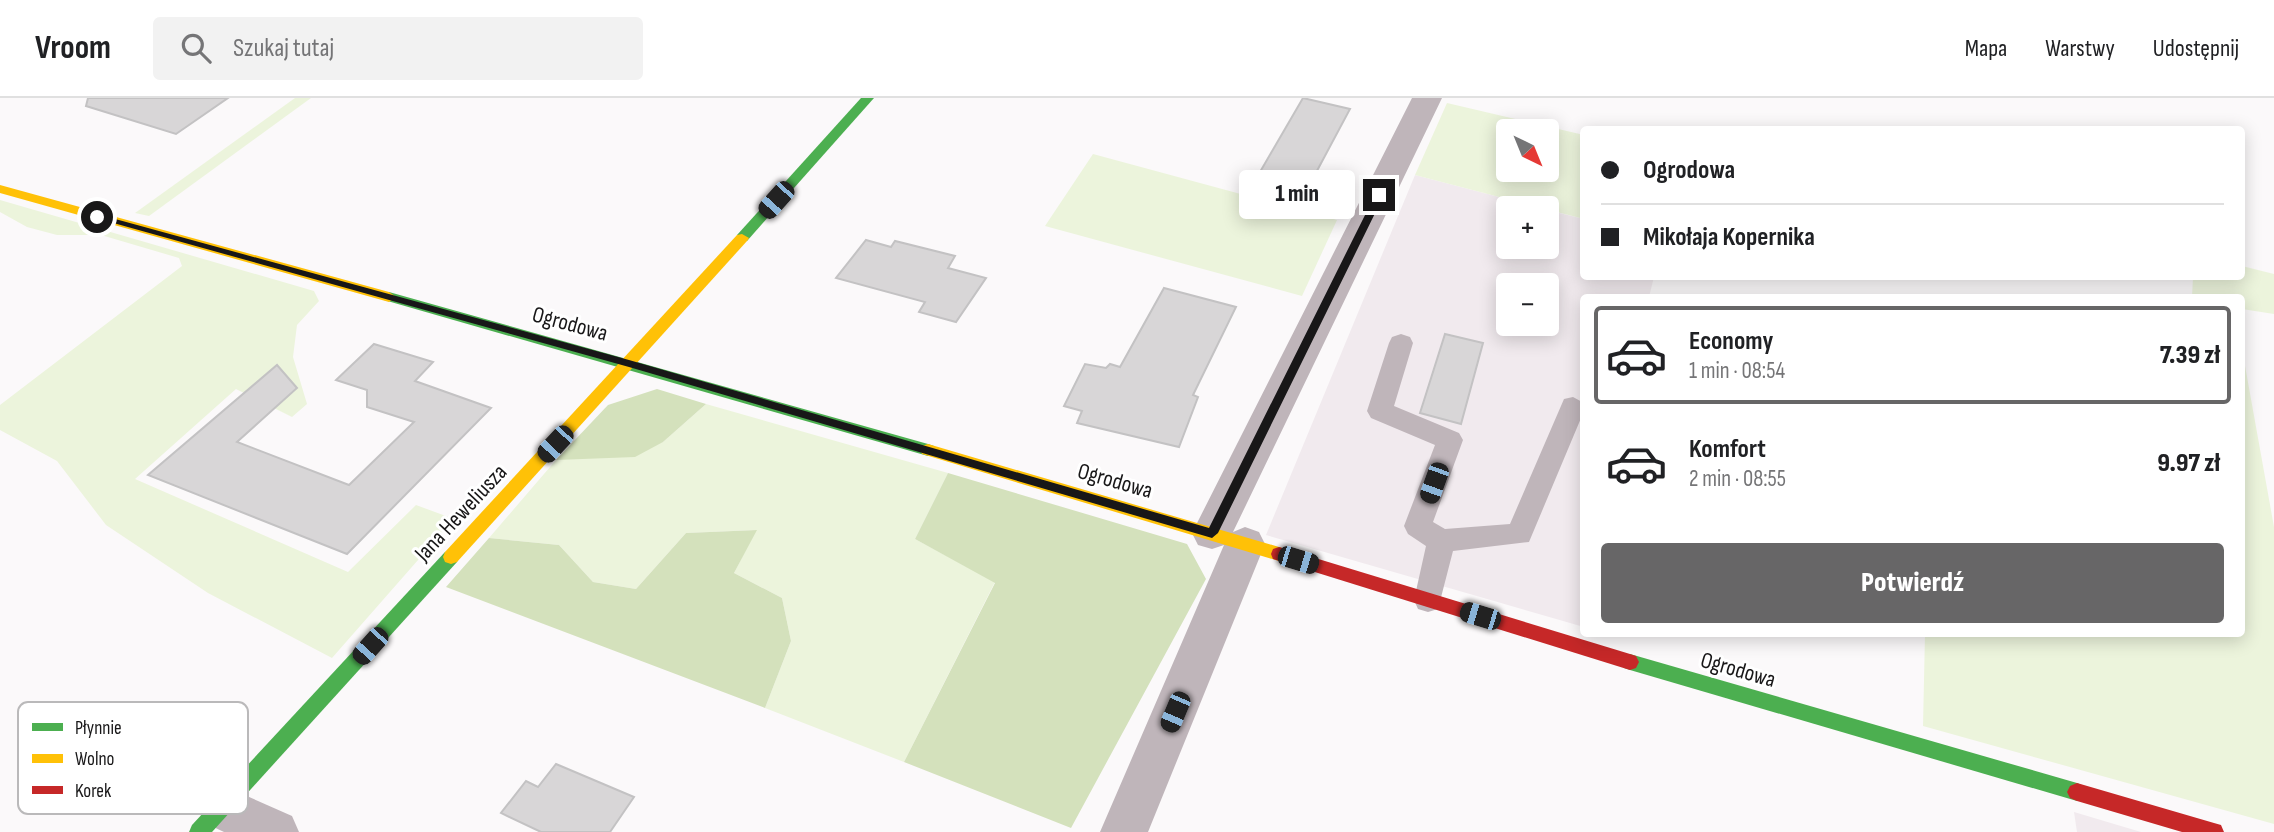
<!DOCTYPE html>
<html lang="pl">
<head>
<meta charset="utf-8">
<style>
  body { margin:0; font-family:"Sofia Sans Condensed",sans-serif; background:#f2f2f2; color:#202124; height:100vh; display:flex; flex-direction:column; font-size:26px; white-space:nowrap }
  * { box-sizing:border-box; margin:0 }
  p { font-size:23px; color:#757577 }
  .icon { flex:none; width:38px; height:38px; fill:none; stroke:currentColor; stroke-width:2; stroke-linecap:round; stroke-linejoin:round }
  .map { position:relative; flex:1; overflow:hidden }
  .side { position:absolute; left:1580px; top:196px; width:665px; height:343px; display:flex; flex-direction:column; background:#fff; border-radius:7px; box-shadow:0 4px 18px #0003 }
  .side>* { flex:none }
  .hud { position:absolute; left:1580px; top:28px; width:665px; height:154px; border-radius:7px; box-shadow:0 4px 18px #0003; display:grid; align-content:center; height:154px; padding:0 21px; background:#fff }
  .needle { width:46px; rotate:137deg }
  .controls { position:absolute; left:1496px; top:21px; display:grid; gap:14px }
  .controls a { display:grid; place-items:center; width:63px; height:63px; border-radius:7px; background:#fff; box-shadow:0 4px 18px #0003; font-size:35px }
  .end { position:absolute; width:32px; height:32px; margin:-16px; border:9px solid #181718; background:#fff; box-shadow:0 0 0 4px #fff }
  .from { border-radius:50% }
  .bubble { position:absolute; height:49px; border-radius:7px; background:#fff; box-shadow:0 4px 18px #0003; font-size:23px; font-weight:800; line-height:49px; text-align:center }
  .car { position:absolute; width:21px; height:42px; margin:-21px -10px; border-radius:9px; box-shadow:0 0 5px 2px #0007; background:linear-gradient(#222 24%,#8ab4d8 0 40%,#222 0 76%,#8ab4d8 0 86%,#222 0) }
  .hud b { display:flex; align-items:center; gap:24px; height:66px; font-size:26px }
  .hud b+b { border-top:2px solid #e0e0e0 }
  .hud i { width:18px; height:18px; background:#202124 }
  ul { padding:12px 0 0; list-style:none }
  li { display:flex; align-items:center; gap:21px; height:98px; margin:0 14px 10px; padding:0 7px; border:4px solid transparent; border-radius:7px }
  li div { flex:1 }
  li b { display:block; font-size:26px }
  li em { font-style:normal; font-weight:800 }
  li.selected { border-color:#676667 }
  li>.icon { width:63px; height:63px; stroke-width:1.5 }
  .cta { display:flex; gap:14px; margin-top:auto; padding:14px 21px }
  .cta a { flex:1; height:80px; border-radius:7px; background:#676667; color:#fff; font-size:28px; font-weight:800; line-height:80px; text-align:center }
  header { display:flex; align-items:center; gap:42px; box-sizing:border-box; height:98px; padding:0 35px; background:#fff; border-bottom:2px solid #e0e0e0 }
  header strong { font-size:33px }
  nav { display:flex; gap:38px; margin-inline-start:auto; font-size:24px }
  .search { width:490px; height:63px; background:#f2f2f2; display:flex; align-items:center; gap:18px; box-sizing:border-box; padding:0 24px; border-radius:7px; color:#757577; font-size:26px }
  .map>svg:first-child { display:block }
</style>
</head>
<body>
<header>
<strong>Vroom</strong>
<div class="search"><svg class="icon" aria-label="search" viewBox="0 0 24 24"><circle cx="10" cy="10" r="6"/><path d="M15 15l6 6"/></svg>Szukaj tutaj</div>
<nav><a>Mapa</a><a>Warstwy</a><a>Udostępnij</a></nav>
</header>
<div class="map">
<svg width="2274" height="734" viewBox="0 0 2274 734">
  <rect width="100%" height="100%" fill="#fbf9fa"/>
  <g fill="#f1eaee" fill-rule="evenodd">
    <path d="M1415,77L1541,110H1508V149H1547V112L1584,121V178L1654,179L1649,199L1584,200V529L1266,437ZM1508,187H1547V226H1508Z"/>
    <path d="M2074,714L2141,734H2077Z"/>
  </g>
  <g fill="#ecf4dc" fill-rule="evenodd">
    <path d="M295,0H311L149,118L135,115Z"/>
    <path d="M1447,5L1584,37V121L1415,77ZM1508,33H1547V72H1508Z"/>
    <path d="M1093,56L1337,122L1302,198L1045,128Z"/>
    <path d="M0,102L314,193L319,203L297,227L293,259L307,306L292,319L236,291L135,381L348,474L416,407L454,421L332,560L208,495L106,427L57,363L0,332V307L182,168L179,160L101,137H57L27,129L0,114Z"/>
    <path d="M2242,168L2274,176V216L2242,211V200L2192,199L2193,179L2242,178Z"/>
    <path d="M2242,251L2274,429V726L1923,628L1925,536H2242Z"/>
    <path d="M706,306L948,375L915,441L995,484L904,664L765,610L791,543L782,500L734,475L756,432L686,435L636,491L593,484L559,447L489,440L556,362L663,344Z"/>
  </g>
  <g fill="#d4e1bc">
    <path d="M657,291L706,306L663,344L635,359L556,362L608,307Z"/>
    <path d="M948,375L1187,446L1206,481L1071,730L904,664L995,485L915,441Z"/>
    <path d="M757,432L734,475L782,500L791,543L765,610L446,489L489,440L559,447L593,484L636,491L686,435Z"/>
  </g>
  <g fill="#d8d6d7" stroke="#c3c2c3" stroke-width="2">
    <path d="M88,0H228L176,36L86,8Z"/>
    <path d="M1303,0L1350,11L1303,99L1253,86Z"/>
    <path d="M866,142L891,149L895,143L955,158L948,170L986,180L956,224L919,214L925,204L836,180Z"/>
    <path d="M1164,190L1236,209L1193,297L1198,299L1179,349L1077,325L1082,313L1064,308L1085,266L1106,270L1110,266L1120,269Z"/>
    <path d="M1445,236L1483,245L1461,326L1420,315Z"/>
    <path d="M374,246L433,264L415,283L491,310L347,456L148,377L277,267L297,290L237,344L349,387L414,324L367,309V292L336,282Z"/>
    <path d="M556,666L634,699L610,734H541L501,715L526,683L538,689Z"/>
  </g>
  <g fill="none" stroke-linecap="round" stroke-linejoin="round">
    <path fill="#bfb5ba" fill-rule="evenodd" d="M1401,236L1410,239L1413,245L1394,308L1459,335L1463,342L1433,424L1445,431L1510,426L1564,301L1573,299L1584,305V313L1529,444L1453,453L1438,511L1428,514L1418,511L1414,502L1426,448L1408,436L1404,428L1435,347L1371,320L1367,313L1389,245L1392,239Z"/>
    <g fill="#bfb5ba" fill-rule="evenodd">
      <path d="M1412,0H1442L1233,434L1245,429L1259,434L1265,446L1148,734H1100L1224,447L1212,451L1198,447L1192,435Z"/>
      <path d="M222,687L292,718L299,734H224L205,725L198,709L205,693Z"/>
    </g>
    <g fill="#4caf50" fill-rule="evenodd">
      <path d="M861,0H874L747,143H737V137Z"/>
      <path d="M389,194L928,346L934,348L936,352L934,356L928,358L384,202L382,199Z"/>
      <path d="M451,452L457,454L459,459L457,464L212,734H189L192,727L445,454Z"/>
      <path d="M1630,556L2077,685L2084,688L2087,694L2084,700L2077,703L1630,572L1624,570L1621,564L1624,558Z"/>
    </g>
    <g fill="#ffc107" fill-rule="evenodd">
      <path d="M0,87L389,194L396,199L389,204L0,95Z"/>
      <path d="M742,136L749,140L747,143L457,464L451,466L445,464L443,459L445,454L737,137Z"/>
      <path d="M928,346L1279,449L1285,451L1287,456L1285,461L1279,463L922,356L920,352L922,348Z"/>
    </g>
    <g fill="#c62828" fill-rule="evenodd">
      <path d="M1279,449L1630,556L1636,558L1639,564L1636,570L1630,572L1273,461L1271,456L1273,451Z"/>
      <path d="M2077,685L2214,725L2221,727L2224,734H2182L2077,703L2070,700L2067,694L2070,688Z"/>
    </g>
  </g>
  <path fill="#181718" d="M1379,94L1384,97L1218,435L1212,440L629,269L92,119L97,116L629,262L1209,430L1375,97Z"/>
  <g text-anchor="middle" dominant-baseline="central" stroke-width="6" stroke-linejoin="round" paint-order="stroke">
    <g font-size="23" fill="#181718" stroke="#fff">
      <text transform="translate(570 226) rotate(15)">Ogrodowa</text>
      <text transform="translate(1115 383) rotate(16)">Ogrodowa</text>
      <text transform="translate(461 415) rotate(-47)">Jana Heweliusza</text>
      <text transform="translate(1738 572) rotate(16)">Ogrodowa</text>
    </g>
  </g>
  <rect x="18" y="604" width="230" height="112" rx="10" fill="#fff" stroke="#bab9ba" stroke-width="2"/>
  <rect x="32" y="625" width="31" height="8" fill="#4caf50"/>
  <rect x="32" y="656" width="31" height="9" fill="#ffc107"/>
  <rect x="32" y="688" width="31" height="8" fill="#c62828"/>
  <g font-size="19" fill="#181718">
    <text x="75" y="636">Płynnie</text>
    <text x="75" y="667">Wolno</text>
    <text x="75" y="699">Korek</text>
  </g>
</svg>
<div class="controls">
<a><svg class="needle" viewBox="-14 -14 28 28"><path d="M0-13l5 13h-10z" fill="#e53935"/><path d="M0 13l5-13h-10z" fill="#757577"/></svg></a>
<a>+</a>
<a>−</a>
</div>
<i class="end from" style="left:97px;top:119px"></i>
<i class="end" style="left:1379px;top:97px"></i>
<div class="bubble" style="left:1239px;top:72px;width:116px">1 min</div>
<i class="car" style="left:776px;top:102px;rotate:222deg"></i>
<i class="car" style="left:555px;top:346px;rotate:223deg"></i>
<i class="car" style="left:1434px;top:385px;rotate:200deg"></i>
<i class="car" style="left:1298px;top:462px;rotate:107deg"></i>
<i class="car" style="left:1480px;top:518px;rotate:287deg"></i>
<i class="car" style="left:370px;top:548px;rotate:222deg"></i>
<i class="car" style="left:1175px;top:614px;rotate:203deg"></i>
<div class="hud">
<b><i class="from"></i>Ogrodowa</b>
<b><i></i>Mikołaja Kopernika</b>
</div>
<section class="side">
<ul>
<li class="selected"><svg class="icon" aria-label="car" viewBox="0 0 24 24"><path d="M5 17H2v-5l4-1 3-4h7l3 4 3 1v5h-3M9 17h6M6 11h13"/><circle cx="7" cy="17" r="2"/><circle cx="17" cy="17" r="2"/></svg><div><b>Economy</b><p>1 min · 08:54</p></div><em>7.39 zł</em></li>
<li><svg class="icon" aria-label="car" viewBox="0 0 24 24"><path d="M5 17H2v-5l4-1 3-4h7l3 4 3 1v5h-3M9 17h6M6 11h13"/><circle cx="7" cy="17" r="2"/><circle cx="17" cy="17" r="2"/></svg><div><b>Komfort</b><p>2 min · 08:55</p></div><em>9.97 zł</em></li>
</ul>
<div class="cta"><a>Potwierdź</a></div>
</section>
</div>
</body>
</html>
